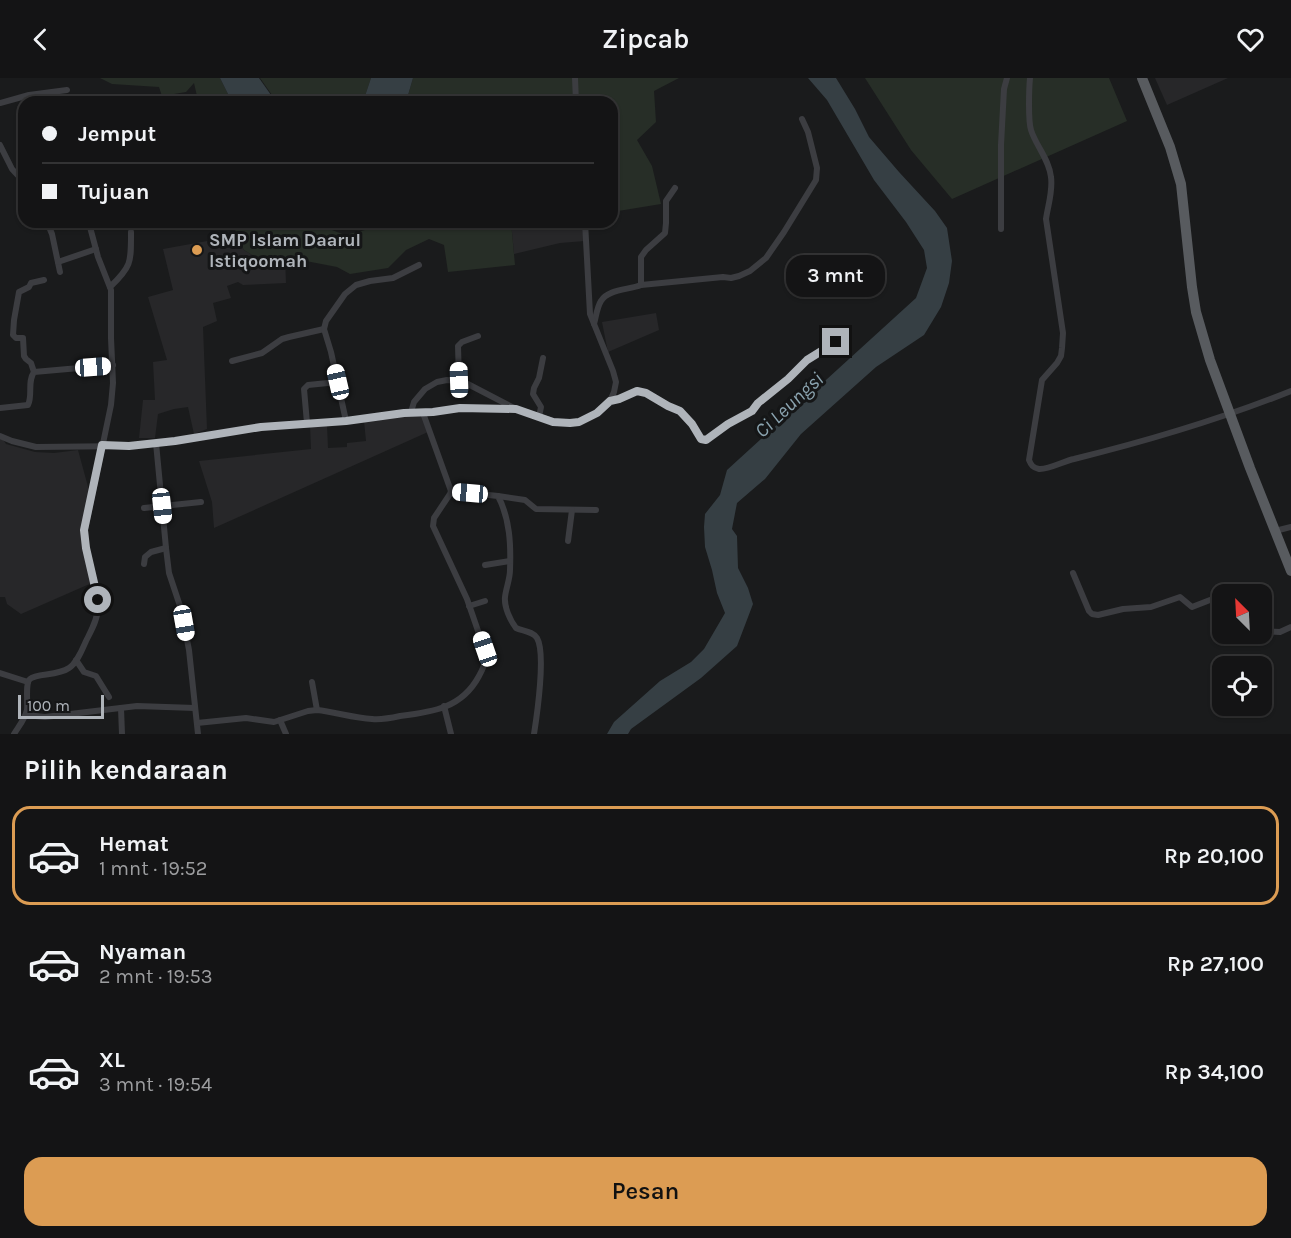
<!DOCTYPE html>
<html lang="id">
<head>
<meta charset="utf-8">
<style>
  body { margin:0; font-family:Karla,sans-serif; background:#1d1d1e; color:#f1f3f6; height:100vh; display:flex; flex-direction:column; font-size:22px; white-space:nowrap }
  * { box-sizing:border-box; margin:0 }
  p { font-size:20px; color:#9d9ea0 }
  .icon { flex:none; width:33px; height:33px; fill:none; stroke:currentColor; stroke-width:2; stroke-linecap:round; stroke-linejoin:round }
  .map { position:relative; height:656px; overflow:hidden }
  .drawer { display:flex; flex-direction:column; background:#141415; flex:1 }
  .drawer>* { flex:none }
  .hud { position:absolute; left:18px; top:18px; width:600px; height:132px; border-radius:18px; box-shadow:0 2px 4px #0004,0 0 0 2px #333334; display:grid; align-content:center; height:132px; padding:0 24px; background:#141415 }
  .needle { width:39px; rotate:336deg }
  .tools { position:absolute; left:1212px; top:506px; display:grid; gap:12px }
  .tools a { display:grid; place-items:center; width:60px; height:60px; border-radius:12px; background:#141415; box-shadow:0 2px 4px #0004,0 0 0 2px #333334; font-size:30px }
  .scale { position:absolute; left:18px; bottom:15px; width:86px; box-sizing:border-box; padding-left:6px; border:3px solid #afb4ba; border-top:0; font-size:16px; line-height:21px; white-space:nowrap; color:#afb4ba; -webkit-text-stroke:4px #151617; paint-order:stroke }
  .end { position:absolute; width:27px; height:27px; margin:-14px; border:8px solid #afb4ba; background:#111; box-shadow:0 0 0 3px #111 }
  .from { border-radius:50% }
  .bubble { position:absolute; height:42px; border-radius:18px; background:#141415; box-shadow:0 2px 4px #0004,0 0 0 2px #333334; font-size:20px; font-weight:600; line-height:42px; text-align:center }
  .car { position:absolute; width:18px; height:36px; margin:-18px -9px; border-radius:8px; box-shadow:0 0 4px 2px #0007; background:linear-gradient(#fff 24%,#345 0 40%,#fff 0 76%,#345 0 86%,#fff 0) }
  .hud b { display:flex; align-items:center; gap:21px; height:57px; font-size:22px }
  .hud b+b { border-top:2px solid #333334 }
  .hud i { width:15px; height:15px; background:#f1f3f6 }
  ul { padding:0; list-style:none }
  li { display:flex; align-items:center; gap:18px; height:99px; margin:0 12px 9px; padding:0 12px; border:3px solid transparent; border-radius:18px }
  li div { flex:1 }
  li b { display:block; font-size:22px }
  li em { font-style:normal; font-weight:600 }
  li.current { border-color:#dc9c53 }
  li>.icon { width:54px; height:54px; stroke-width:1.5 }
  h2 { padding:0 24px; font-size:27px; line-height:72px }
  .action { display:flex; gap:12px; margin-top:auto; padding:12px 24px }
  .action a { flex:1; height:69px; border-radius:18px; background:#dc9c53; color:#111; font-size:24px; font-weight:600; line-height:69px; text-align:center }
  header { display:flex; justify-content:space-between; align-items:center; height:78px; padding:0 24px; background:#141415; font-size:27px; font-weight:600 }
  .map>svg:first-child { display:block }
</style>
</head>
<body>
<header><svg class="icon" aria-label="back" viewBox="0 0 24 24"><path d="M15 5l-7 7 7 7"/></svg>Zipcab<svg class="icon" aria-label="heart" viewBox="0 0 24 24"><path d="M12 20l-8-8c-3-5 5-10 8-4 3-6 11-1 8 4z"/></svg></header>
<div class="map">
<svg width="1291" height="656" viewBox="0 0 1291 656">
  <rect width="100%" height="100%" fill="#1a1b1c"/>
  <g fill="#272729">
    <path d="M1155,0H1228L1167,27Z"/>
    <path d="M511,144H586L585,163L560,165L514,176Z"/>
    <path d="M235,158L244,172L262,183L285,179L286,205L243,207L238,204L227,208L231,220L213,225L217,243L203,249L207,351L194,356L188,329L174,331L158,336L155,360H139L143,322H155L153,284L167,282L148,219L173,212L163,171Z"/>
    <path d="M656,235L659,252L608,274L602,244Z"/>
    <path d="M414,335L423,339L428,354L214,450L212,424L199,383L311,371L310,347H327L328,370L347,369V365L366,363L364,343Z"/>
    <path d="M0,357L6,366L35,374L54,375L78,372L90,416L82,450L85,469L94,504L21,536L7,526L5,519H0Z"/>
  </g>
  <g fill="#272e27">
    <path d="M100,0H220L232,24H195L197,18L194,5L186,14L162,18L159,9L112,6Z"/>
    <path d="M260,0H371L363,24H277Z"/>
    <path d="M413,0H679L654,13L656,44L637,62L652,88L661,126L612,134V24H406Z"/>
    <path d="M865,0H1109L1127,43L952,121L911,72Z"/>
    <path d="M236,144H311L345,157L369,151L373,144H511L515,187L448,194L444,167L429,161L406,172L388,190L350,196L337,189L285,179L262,183L244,172L235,158Z"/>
  </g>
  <g fill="#363f44">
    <path d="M220,0H259L276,24H232Z"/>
    <path d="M371,0H413L406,24H363Z"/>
    <path d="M808,0H836L855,31L869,59L899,94L935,133L947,150L952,183L949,205L941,229L924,257L876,289L801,356L765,401L737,425L732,451L737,458L738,490L748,510L753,526L737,568L701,600L631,651L628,656H607L614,644L660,603L691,584L704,571L725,535L717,515L712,492L705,469L704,449L705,436L720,417L727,392L916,220L927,190L924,172L906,144L874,102L827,22Z"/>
  </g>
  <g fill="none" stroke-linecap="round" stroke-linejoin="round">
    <g stroke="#3c3d41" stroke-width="6">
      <path d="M575,0L576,24"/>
      <path d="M1030,0C1029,11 1028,42 1031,52C1036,68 1049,81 1051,99C1053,113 1048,127 1046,141L1063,255L1062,270L1061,278L1057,285L1042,302L1029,382C1031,387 1033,390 1039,391C1048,392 1064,383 1074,381C1147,363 1221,341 1291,313"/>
      <path d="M0,25L29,17L67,12"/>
      <path d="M0,67L12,91L24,104"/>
      <path d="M47,144L52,156L60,194"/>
      <path d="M1001,151V67L1004,11L1007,0"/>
      <path d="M58,184L96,171"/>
      <path d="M641,207L723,199L731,200L739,198L750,193L766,180L784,154L816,102L817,90L808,54L802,41"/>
      <path d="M110,209C132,188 131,184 131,154"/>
      <path d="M594,246C596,239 597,229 601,223C608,211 629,212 641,207V179L646,172L665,155L666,145V123L675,110"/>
      <path d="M232,283L262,275L282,261L289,259L324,251"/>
      <path d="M34,294L31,285L26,281L24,278L23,260H16L13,257L14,242L19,214L29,209L31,205L44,202"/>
      <path d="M459,302L458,268L462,264L478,258"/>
      <path d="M610,323L619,321L637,313L646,315L668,328L680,333L690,343L701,361L706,362L733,343L752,333L758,325L788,301L807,282L836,264"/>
      <path d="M0,330L28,327C33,317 27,304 34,294L113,287"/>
      <path d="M411,334H433L460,330L515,331"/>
      <path d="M539,339L541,329L533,316L534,310L539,300L543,280"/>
      <path d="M346,343L331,274L324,251L326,243L345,216L356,207L370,203L393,200L419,187"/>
      <path d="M307,345L304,311L308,307L338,304"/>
      <path d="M0,358L12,363L36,369L129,368L175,363L261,349L346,343L411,334L414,324L425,311L437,304L447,302L464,304L516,331L560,345L579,344L597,335L610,323L614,314L616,304L613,293L590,236L585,144"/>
      <path d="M156,365L166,470L169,495L181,531L189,572L198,656"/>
      <path d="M451,413L498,418C510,441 511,467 510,492C510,501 506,510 505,519C504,529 510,542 516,550C522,553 533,553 537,560C546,575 537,637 534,656"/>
      <path d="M498,418L525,422L536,431L596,432"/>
      <path d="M144,430L201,424"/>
      <path d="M1275,453L1291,449"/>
      <path d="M568,463L572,432"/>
      <path d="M144,486L145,479L151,474L166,470"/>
      <path d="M485,487L510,483"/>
      <path d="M1073,495L1089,533L1092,536L1098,537L1123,531L1151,529L1180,519L1192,529L1210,522L1222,525"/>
      <path d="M469,528L485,523"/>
      <path d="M1262,553L1280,554L1291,549"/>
      <path d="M76,582L84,594L96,598L109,619"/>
      <path d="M0,595L28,604"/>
      <path d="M312,604L317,632"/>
      <path d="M444,628L451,656"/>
      <path d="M121,630L122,656"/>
      <path d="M26,637L45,639L137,628L195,630"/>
      <path d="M280,642L286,656"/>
      <path d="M197,645L246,640L274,644L308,633L317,632C335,634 354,640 372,641C381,642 391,640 400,638C433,634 462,630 479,598C483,591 486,584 486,576L467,521L433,448L434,440L450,416L451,413L423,335"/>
      <path d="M14,656C19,648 25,641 27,632C28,624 25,605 30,601C36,595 58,598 69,590C77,585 82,572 86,563C91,553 98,541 98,529C98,523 97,517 95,511C91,492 85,472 85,452L111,327L113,305L111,260V212L98,179L90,149L88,145L85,144"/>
    </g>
    <path stroke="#585b5f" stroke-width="10" d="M1142,0L1170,69L1181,106L1192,209L1196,234L1210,282L1250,390L1291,493"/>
  </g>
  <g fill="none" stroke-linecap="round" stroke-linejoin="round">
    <path stroke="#afb4ba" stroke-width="8" d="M98,522L86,470L84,452L102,367L129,368L175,363L261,349L346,343L404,335L433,334L460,330L516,331L553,344L570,345L579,344L597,335L610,323L619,321L637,313L646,315L668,328L680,333L692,346L701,361L706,362L728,346L752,333L758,325L788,301L807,282L836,264"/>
  </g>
  <circle fill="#dc9c53" stroke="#151617" stroke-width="2" cx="197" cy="172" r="6"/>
  <g text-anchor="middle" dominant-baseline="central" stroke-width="6" stroke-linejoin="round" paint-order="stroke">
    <g font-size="18" font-weight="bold" fill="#afb4ba" stroke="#151617" text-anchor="start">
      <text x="209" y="162">SMP Islam Daarul<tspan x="209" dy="21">Istiqoomah</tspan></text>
    </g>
    <g font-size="20" font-style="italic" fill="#8ba4b0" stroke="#151617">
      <text transform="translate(789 327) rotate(-43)">Ci Leungsi</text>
    </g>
  </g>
</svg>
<div class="tools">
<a><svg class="needle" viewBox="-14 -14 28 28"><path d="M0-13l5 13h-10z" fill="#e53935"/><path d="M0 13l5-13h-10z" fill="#9d9ea0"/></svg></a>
<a><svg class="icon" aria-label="locate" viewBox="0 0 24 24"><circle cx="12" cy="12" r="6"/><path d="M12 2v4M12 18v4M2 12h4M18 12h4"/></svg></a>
</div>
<div class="scale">100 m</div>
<i class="end from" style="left:98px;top:522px"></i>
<i class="end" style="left:836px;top:264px"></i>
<div class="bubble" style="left:786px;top:177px;width:99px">3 mnt</div>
<i class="car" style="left:93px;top:289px;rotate:86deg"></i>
<i class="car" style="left:459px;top:302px;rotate:358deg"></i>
<i class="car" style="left:338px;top:304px;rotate:347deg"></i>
<i class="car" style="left:470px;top:415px;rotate:275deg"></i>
<i class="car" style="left:162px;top:428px;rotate:174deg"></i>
<i class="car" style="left:184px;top:545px;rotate:170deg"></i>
<i class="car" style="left:485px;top:571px;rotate:341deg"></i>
<div class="hud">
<b><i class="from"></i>Jemput</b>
<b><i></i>Tujuan</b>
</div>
</div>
<section class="drawer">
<h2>Pilih kendaraan</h2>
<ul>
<li class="current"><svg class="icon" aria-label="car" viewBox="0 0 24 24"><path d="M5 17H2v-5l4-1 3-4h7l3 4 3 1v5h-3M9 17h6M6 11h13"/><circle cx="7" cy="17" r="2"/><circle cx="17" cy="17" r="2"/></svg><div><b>Hemat</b><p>1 mnt · 19:52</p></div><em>Rp 20,100</em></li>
<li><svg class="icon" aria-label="car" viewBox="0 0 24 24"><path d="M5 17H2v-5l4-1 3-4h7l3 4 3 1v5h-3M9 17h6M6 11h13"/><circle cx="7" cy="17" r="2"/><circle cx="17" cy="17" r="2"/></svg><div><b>Nyaman</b><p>2 mnt · 19:53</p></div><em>Rp 27,100</em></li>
<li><svg class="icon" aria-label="car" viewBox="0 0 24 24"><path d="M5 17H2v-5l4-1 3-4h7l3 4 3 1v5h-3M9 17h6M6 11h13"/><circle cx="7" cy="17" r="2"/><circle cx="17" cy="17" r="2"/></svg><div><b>XL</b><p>3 mnt · 19:54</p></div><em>Rp 34,100</em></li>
</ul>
<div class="action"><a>Pesan</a></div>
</section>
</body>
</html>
